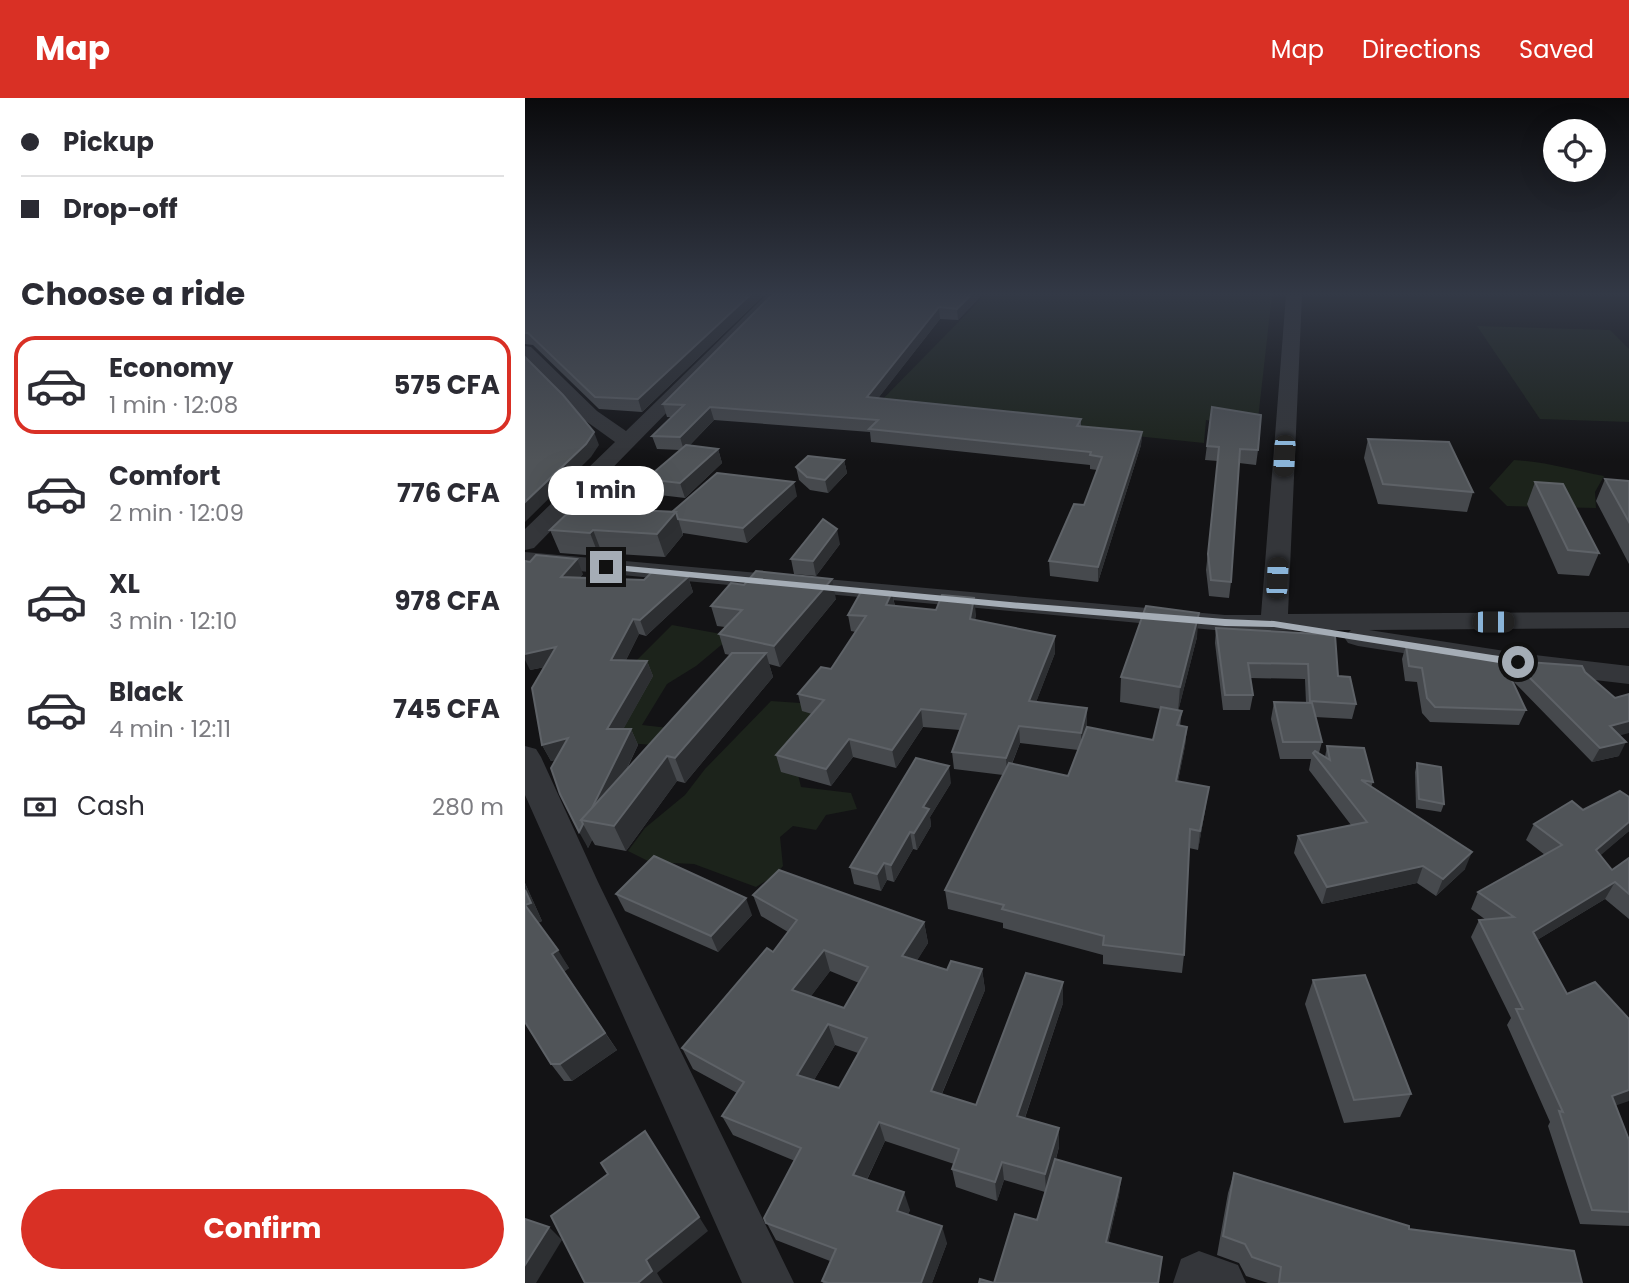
<!DOCTYPE html>
<html lang="en">
<head>
<meta charset="utf-8">
<style>
  body { margin:0; font-family:Poppins,sans-serif; background:#f7f7f7; color:#2b2b33; height:100vh; display:flex; flex-direction:column; font-size:26px; white-space:nowrap }
  * { box-sizing:border-box; margin:0 }
  p { font-size:23px; color:#7c7c81 }
  .icon { flex:none; width:38px; height:38px; fill:none; stroke:currentColor; stroke-width:2; stroke-linecap:round; stroke-linejoin:round }
  .map { position:relative; flex:1; overflow:hidden }
  .details { display:flex; flex-direction:column; background:#fff; width:525px }
  .details>* { flex:none }
  .hud { display:grid; align-content:center; height:154px; padding:0 21px; background:#fff }
  .fabs { position:absolute; left:1018px; top:21px; display:grid; gap:14px }
  .fabs a { display:grid; place-items:center; width:63px; height:63px; border-radius:50%; background:#fff; box-shadow:0 7px 28px #0002; font-size:35px }
  .end { position:absolute; width:32px; height:32px; margin:-16px; border:9px solid #a5adb6; background:#111; box-shadow:0 0 0 4px #111 }
  .from { border-radius:50% }
  .bubble { position:absolute; height:49px; border-radius:24px; background:#fff; box-shadow:0 7px 28px #0002; font-size:23px; font-weight:700; line-height:49px; text-align:center }
  .car { position:absolute; width:21px; height:42px; margin:-21px -10px; border-radius:9px; box-shadow:0 0 5px 2px #0007; background:linear-gradient(#222 24%,#8ab4d8 0 40%,#222 0 76%,#8ab4d8 0 86%,#222 0) }
  .hud b { display:flex; align-items:center; gap:24px; height:66px; font-size:26px }
  .hud b+b { border-top:2px solid #e1e1e2 }
  .hud i { width:18px; height:18px; background:#2b2b33 }
  ul { padding:0; list-style:none }
  li { display:flex; align-items:center; gap:21px; height:98px; margin:0 14px 10px; padding:0 7px; border:4px solid transparent; border-radius:21px }
  li div { flex:1 }
  li b { display:block; font-size:26px }
  li em { font-style:normal; font-weight:700 }
  li.selected { border-color:#d93025 }
  li>.icon { width:63px; height:63px; stroke-width:1.5 }
  h2 { padding:0 21px; font-size:32px; line-height:84px }
  .pay { display:flex; align-items:center; gap:18px; height:77px; padding:0 21px; font-size:26px }
  .pay p { margin-inline-start:auto }
  .primary-button { display:flex; gap:14px; margin-top:auto; padding:14px 21px }
  .primary-button a { flex:1; height:80px; border-radius:42px; background:#d93025; color:#fff; font-size:28px; font-weight:700; line-height:80px; text-align:center }
  header { display:flex; align-items:center; gap:42px; box-sizing:border-box; height:98px; padding:0 35px; background:#d93025; color:#fff }
  header strong { font-size:33px }
  nav { display:flex; gap:38px; margin-inline-start:auto; font-size:24px }
  main { display:flex; flex:1; min-height:0 }
  .map>svg:first-child { display:block }
</style>
</head>
<body>
<header>
<strong>Map</strong>
<nav><a>Map</a><a>Directions</a><a>Saved</a></nav>
</header>
<main>
<section class="details">
<div class="hud">
<b><i class="from"></i>Pickup</b>
<b><i></i>Drop-off</b>
</div>
<h2>Choose a ride</h2>
<ul>
<li class="selected"><svg class="icon" aria-label="car" viewBox="0 0 24 24"><path d="M5 17H2v-5l4-1 3-4h7l3 4 3 1v5h-3M9 17h6M6 11h13"/><circle cx="7" cy="17" r="2"/><circle cx="17" cy="17" r="2"/></svg><div><b>Economy</b><p>1 min · 12:08</p></div><em>575 CFA</em></li>
<li><svg class="icon" aria-label="car" viewBox="0 0 24 24"><path d="M5 17H2v-5l4-1 3-4h7l3 4 3 1v5h-3M9 17h6M6 11h13"/><circle cx="7" cy="17" r="2"/><circle cx="17" cy="17" r="2"/></svg><div><b>Comfort</b><p>2 min · 12:09</p></div><em>776 CFA</em></li>
<li><svg class="icon" aria-label="car" viewBox="0 0 24 24"><path d="M5 17H2v-5l4-1 3-4h7l3 4 3 1v5h-3M9 17h6M6 11h13"/><circle cx="7" cy="17" r="2"/><circle cx="17" cy="17" r="2"/></svg><div><b>XL</b><p>3 min · 12:10</p></div><em>978 CFA</em></li>
<li><svg class="icon" aria-label="car" viewBox="0 0 24 24"><path d="M5 17H2v-5l4-1 3-4h7l3 4 3 1v5h-3M9 17h6M6 11h13"/><circle cx="7" cy="17" r="2"/><circle cx="17" cy="17" r="2"/></svg><div><b>Black</b><p>4 min · 12:11</p></div><em>745 CFA</em></li>
</ul>
<div class="pay"><svg class="icon" aria-label="cash" viewBox="0 0 24 24"><path d="M3 7h18v10H3z"/><circle cx="12" cy="12" r="2"/></svg>Cash<p>280 m</p></div>
<div class="primary-button"><a>Confirm</a></div>
</section>
<div class="map">
<svg width="1104" height="1185" viewBox="0 0 1104 1185">
  <rect width="100%" height="100%" fill="#131315"/>
  <g fill="#1c231b">
    <path d="M460,197H747L732,330L681,322L679,345L348,311Z"/>
    <path d="M952,228L1085,232L1104,251V324L1015,321Z"/>
    <path d="M989,362C1023,364 1047,372 1079,378L1070,394L1071,410L982,408L964,390Z"/>
    <path d="M147,527L207,538L171,568L142,586L117,627L144,630L142,648L48,641L106,568Z"/>
    <path d="M246,603L275,605L290,611L271,668L276,689L326,695L332,711L301,717L291,732L268,728L255,739L258,768L249,778L231,789L169,766L125,764L103,753L120,730L160,697L180,671Z"/>
  </g>
  <g fill="none" stroke-linecap="round" stroke-linejoin="round">
    <g fill="#34363a" fill-rule="evenodd">
      <path d="M241,197H257L9,450L0,452V431L90,344L58,321L0,263V248L6,249L72,313L101,333Z"/>
      <path d="M761,197H777L763,516L1104,514V530L844,532L993,555L1104,568V586L993,573L833,548L823,545L819,539L826,532L700,533L0,468V454L700,517H736Z"/>
      <path d="M0,648L11,651L16,659L73,784L269,1185H217L0,697Z"/>
      <path d="M674,1153L713,1167L721,1185H648L656,1161Z"/>
    </g>
  </g>
  <g fill="#46494d" fill-rule="evenodd">
    <path d="M0,197H239L117,314L74,311L8,247L0,246Z"/>
    <path d="M247,197H457L433,222L415,221L353,300L556,321V329L617,334L616,347L573,484L525,478L524,463L559,407L572,372L565,371V367L346,344L345,334L189,322L164,348L193,351L197,365L160,400L126,396L121,381L155,352L132,351L127,338L147,319H142L138,306Z"/>
    <path d="M687,309L733,352L731,367L714,365L706,484L704,500L684,498L681,472L693,363L680,362Z"/>
    <path d="M843,341L948,394L942,414L853,406L839,360Z"/>
    <path d="M319,362L322,375L303,395L285,392L274,382L271,369Z"/>
    <path d="M1080,381L1104,383V466L1071,403Z"/>
    <path d="M1010,384L1074,455L1064,478L1033,476L1002,406Z"/>
    <path d="M272,398L222,445L158,435V437L140,459L77,455L74,458L35,455L25,432Z"/>
    <path d="M315,446L291,478L269,476L266,461Z"/>
    <path d="M0,463L58,476L55,479L119,482L163,479L168,494L121,538L114,536L101,562L122,563L128,578L98,631H106L113,647L101,673L205,557L200,556L194,536L200,529L192,528L186,508L311,501L255,569L244,566L248,579L160,685L152,683L101,753L70,747L67,742L63,750L30,662L26,663L17,647L20,569L5,572Z"/>
    <path d="M367,494L370,508L451,516L450,522L530,555L511,604L562,627L560,634L628,642L636,611L595,604L596,579L672,539L653,613H657L655,628L662,629L660,648L653,683L681,707L673,752L664,750L659,857L657,875L578,866V857L478,830V825L423,811L420,792L478,677L429,671L427,654L435,632L398,629L371,670L328,659L306,688L256,674L251,657L287,616L277,613L273,596L306,571L331,534L326,533L323,517ZM495,645L553,652L543,678L487,666Z"/>
    <path d="M691,530L813,578L831,606L827,621L790,619L797,644L794,655L800,659L802,648L848,684L846,689L940,771L911,798L892,785L797,806L769,755L773,738L826,727L784,672L786,661H755L746,621L749,604L781,605L780,581L725,580L728,597L725,612H698L690,545Z"/>
    <path d="M881,547L916,555L984,575L988,563L1095,637L1094,658L1067,664L986,581L1001,612L994,627L905,624L897,615L892,584L880,583L877,561Z"/>
    <path d="M892,665L919,706L916,714L891,710L890,674Z"/>
    <path d="M426,685L405,719L406,728L392,752L388,751L369,784L362,782L356,793L329,786L325,769Z"/>
    <path d="M1104,699V733L1075,757L1087,772L1104,760V821L1080,801L1012,842L1091,1008L1104,1042V1128L1055,1126L1023,1028L1025,1024L982,927L986,920L946,839L954,822H961L946,811L953,794L1020,757L1001,742L1009,726Z"/>
    <path d="M0,785L17,823L13,825L44,870L39,873L92,952L47,983H39L26,966L0,924Z"/>
    <path d="M91,796L227,817L193,854L100,813Z"/>
    <path d="M228,797L399,824L403,845L392,862L422,872L457,871L460,892L417,996L451,1007L538,905L500,1020L534,1049L531,1061L596,1080L594,1097L583,1145L633,1185L512,1122L520,1094L479,1082L472,1103L431,1089L427,1071L429,1066L360,1043L342,1082L385,1112L383,1116L422,1145L407,1185H298L297,1183L305,1163L251,1142L239,1120L270,1063L208,1037L197,1018L212,995L168,971L157,950L248,854L263,834L236,818ZM305,873L334,885L319,910L286,898ZM310,947L333,955L314,990L289,982Z"/>
    <path d="M788,882L886,996L875,1019L819,1025L780,906Z"/>
    <path d="M709,1075L884,1131L1057,1185H743L721,1178L714,1165L692,1157L703,1095Z"/>
  </g>
  <g fill="#2d2f32">
    <path d="M225,197H239L117,314L113,301Z"/>
    <path d="M446,197H457L433,222L432,211Z"/>
    <path d="M414,209L415,221L344,312L342,299Z"/>
    <path d="M185,309L189,322L159,353L155,339Z"/>
    <path d="M69,334L74,347L66,359L0,424V404Z"/>
    <path d="M617,334L616,347L573,484V469Z"/>
    <path d="M193,351L197,365L160,400L155,385Z"/>
    <path d="M319,362L322,375L303,395L300,382Z"/>
    <path d="M269,384L272,398L222,445L218,430Z"/>
    <path d="M151,414L158,437L140,459L132,436Z"/>
    <path d="M312,431L315,446L291,478L288,463Z"/>
    <path d="M68,432L77,455L74,458L65,435Z"/>
    <path d="M52,461L58,476L43,494L36,479Z"/>
    <path d="M163,479L168,494L121,538L115,522Z"/>
    <path d="M307,481L311,501L255,569L249,548Z"/>
    <path d="M367,494L370,510L361,507Z"/>
    <path d="M449,500L451,516L447,538L445,521Z"/>
    <path d="M674,515L672,539L653,614L655,589Z"/>
    <path d="M108,521L114,536L93,578L86,562Z"/>
    <path d="M530,538V555L505,620L504,603Z"/>
    <path d="M31,549L39,565L5,572L0,562V556Z"/>
    <path d="M241,555L248,579L160,685L150,660Z"/>
    <path d="M122,563L128,578L89,648L82,631Z"/>
    <path d="M562,610V627L556,652V635Z"/>
    <path d="M396,611L398,629L371,670L367,652Z"/>
    <path d="M1104,623V635L1078,642L1085,628Z"/>
    <path d="M494,628L495,645L482,677L481,660Z"/>
    <path d="M662,629L660,648L649,702L651,683Z"/>
    <path d="M106,631L113,647L75,725L60,722Z"/>
    <path d="M43,640L51,656L26,663L17,647Z"/>
    <path d="M324,641L328,659L306,688L301,671Z"/>
    <path d="M1101,644L1094,658L1067,664L1075,650Z"/>
    <path d="M142,658L152,683L101,753L89,728Z"/>
    <path d="M424,668L426,685L405,719L406,728L392,752L389,735L398,709Z"/>
    <path d="M684,689L681,707L673,752L675,733Z"/>
    <path d="M1104,724V733L1062,769L1071,752Z"/>
    <path d="M58,726L67,742L63,750L54,734Z"/>
    <path d="M385,734L388,751L369,784L366,767Z"/>
    <path d="M947,754L940,771L911,798L918,781Z"/>
    <path d="M359,765L362,782L356,793L352,776Z"/>
    <path d="M898,768L892,785L797,806L802,789Z"/>
    <path d="M1090,784L1080,801L999,850L1008,834Z"/>
    <path d="M0,785L17,823L12,825L0,807Z"/>
    <path d="M221,800L227,817L193,854L186,838Z"/>
    <path d="M399,824L403,845L382,879L377,858Z"/>
    <path d="M33,852L44,870L39,874L27,856Z"/>
    <path d="M299,852L305,873L275,913L267,892Z"/>
    <path d="M457,871L460,892L410,1012L406,993Z"/>
    <path d="M538,884V905L494,1037L492,1018Z"/>
    <path d="M303,926L310,947L280,997L272,977Z"/>
    <path d="M80,935L92,952L47,983L35,966Z"/>
    <path d="M1104,992V1003L1075,1013L1087,998Z"/>
    <path d="M354,1024L360,1043L335,1096L328,1077Z"/>
    <path d="M534,1030V1049L521,1095L520,1076Z"/>
    <path d="M120,1033L183,1133L132,1175L138,1185H113L121,1162Z"/>
    <path d="M477,1064L479,1082L472,1103L470,1084Z"/>
    <path d="M596,1080L594,1097L580,1160L581,1144Z"/>
    <path d="M379,1094L385,1112L378,1130L372,1113Z"/>
    <path d="M417,1128L422,1145L407,1185H396Z"/>
    <path d="M24,1129L37,1142L11,1185H0V1167Z"/>
  </g>
  <g fill="#505458" stroke="#5e6267" stroke-width="2" fill-rule="evenodd">
    <path d="M0,197H225L113,301L70,299L3,235H0Z"/>
    <path d="M247,197H446L432,211L414,209L342,299L556,321L552,328L617,334L573,469L524,463L549,406L559,407L577,359L565,357L566,354L344,331L353,322L185,309L155,339L127,338L159,307L138,306Z"/>
    <path d="M0,259L38,297L69,334L61,346L0,404Z"/>
    <path d="M687,309L736,317L733,352L715,351L706,484L686,482L683,456L694,349L682,348Z"/>
    <path d="M843,341L924,344L948,394L858,386Z"/>
    <path d="M161,347L193,351L155,385L121,381Z"/>
    <path d="M283,358L319,362L300,382L282,379L271,369Z"/>
    <path d="M192,375L269,384L218,430L153,421L151,414H147Z"/>
    <path d="M1080,381L1104,383V424Z"/>
    <path d="M1010,384L1038,386L1074,455L1043,452Z"/>
    <path d="M49,409L151,414L132,436L68,432L65,435L25,432Z"/>
    <path d="M298,421L312,431L288,463L266,461Z"/>
    <path d="M11,457L52,461L36,479L119,482L129,472L163,479L115,522L108,521L86,562L122,563L82,631H106L66,712L56,722L58,726L54,734L35,696L26,670L43,640L17,647L7,590L31,549L0,556V463L5,464Z"/>
    <path d="M231,473L307,481L249,548L194,536L217,512L186,508L206,485L219,487Z"/>
    <path d="M337,492L367,494L361,507L411,512L417,497L449,500L445,521L530,538L504,603L562,610L556,635L494,628L481,660L427,654L441,616L396,611L367,652L324,641L301,671L251,657L299,602L273,596L296,569L306,571L341,518L323,517Z"/>
    <path d="M621,508L674,515L655,589L596,579Z"/>
    <path d="M691,530L810,537L813,578L825,579L831,606L785,603L783,566L723,565L728,597H700Z"/>
    <path d="M881,547L915,550L916,555L976,559L1001,612L910,609L902,600L897,570L884,568Z"/>
    <path d="M207,555H241L150,660L142,658L89,728L56,722Z"/>
    <path d="M988,563L1057,568L1060,574L1090,600L1104,596V623L1085,628L1101,644L1075,650Z"/>
    <path d="M749,604L787,605L797,644H758Z"/>
    <path d="M636,609L657,613L652,627L662,629L651,683L684,689L675,733L665,731L659,857L578,847L579,838L477,811L479,807L420,792L484,665L543,678L562,629L628,642Z"/>
    <path d="M802,648L839,650L848,684L836,682L947,754L918,781L898,768L802,789L773,738L842,724L788,655L790,653L805,662Z"/>
    <path d="M391,660L424,668L398,709L404,711L389,735L385,734L366,767L359,765L352,776L325,769Z"/>
    <path d="M892,665L916,669L919,706L894,701Z"/>
    <path d="M1095,693L1104,699V724L1071,752L1087,772L1104,760V796L1090,784L1008,834L1042,896L1070,884L1104,921V992L1087,998L1104,1042V1114L1067,1112L1034,1013L1038,1014L991,911H998L954,822L989,819L953,794L1037,747L1009,726L1047,703L1058,712Z"/>
    <path d="M129,758L221,800L186,838L91,796Z"/>
    <path d="M254,772L399,824L377,858L422,872L426,863L457,871L406,993L451,1007L501,875L538,884L492,1018L534,1030L520,1076L477,1064L470,1084L427,1071L434,1051L354,1024L328,1077L379,1094L372,1113L417,1128L396,1185H303L297,1183L311,1151L241,1125L239,1120L276,1050L197,1018L219,984L157,950L242,850L248,854L272,822L228,797ZM299,852L343,869L319,910L267,892ZM303,926L342,940L314,990L272,977Z"/>
    <path d="M0,792L6,805L0,807L33,852L27,856L80,935L35,966H26L0,924Z"/>
    <path d="M840,877L886,996L829,1002L788,882Z"/>
    <path d="M120,1033L174,1119L121,1162L127,1173L113,1185H60L26,1118L83,1076L76,1065Z"/>
    <path d="M530,1061L596,1080L581,1144L637,1159L633,1185H469L490,1116L512,1122Z"/>
    <path d="M709,1075L884,1128V1131L1049,1153L1057,1185H754L756,1169L727,1159L720,1146L698,1138Z"/>
    <path d="M0,1121L24,1129L0,1167Z"/>
    <path d="M455,1181L469,1185H454Z"/>
  </g>
  <linearGradient id="sky" x2="0" y2="1"><stop stop-color="#0a0a0c"/><stop offset="0.54" stop-color="#333946"/><stop offset="1" stop-color="#333946" stop-opacity="0"/></linearGradient>
  <rect width="1104" height="363" fill="url(#sky)"/>
  <path fill="#a5adb6" d="M81,466L485,504L700,521L749,523L993,561L998,564L993,568L749,529L700,528L485,510L78,471V467Z"/>
</svg>
<div class="fabs">
<a><svg class="icon" aria-label="locate" viewBox="0 0 24 24"><circle cx="12" cy="12" r="6"/><path d="M12 2v4M12 18v4M2 12h4M18 12h4"/></svg></a>
</div>
<i class="end from" style="left:993px;top:564px"></i>
<i class="end" style="left:81px;top:469px"></i>
<div class="bubble" style="left:23px;top:368px;width:116px">1 min</div>
<i class="car" style="left:759px;top:358px;rotate:183deg"></i>
<i class="car" style="left:752px;top:480px;rotate:3deg"></i>
<i class="car" style="left:968px;top:524px;rotate:90deg"></i>
</div>
</main>
</body>
</html>
